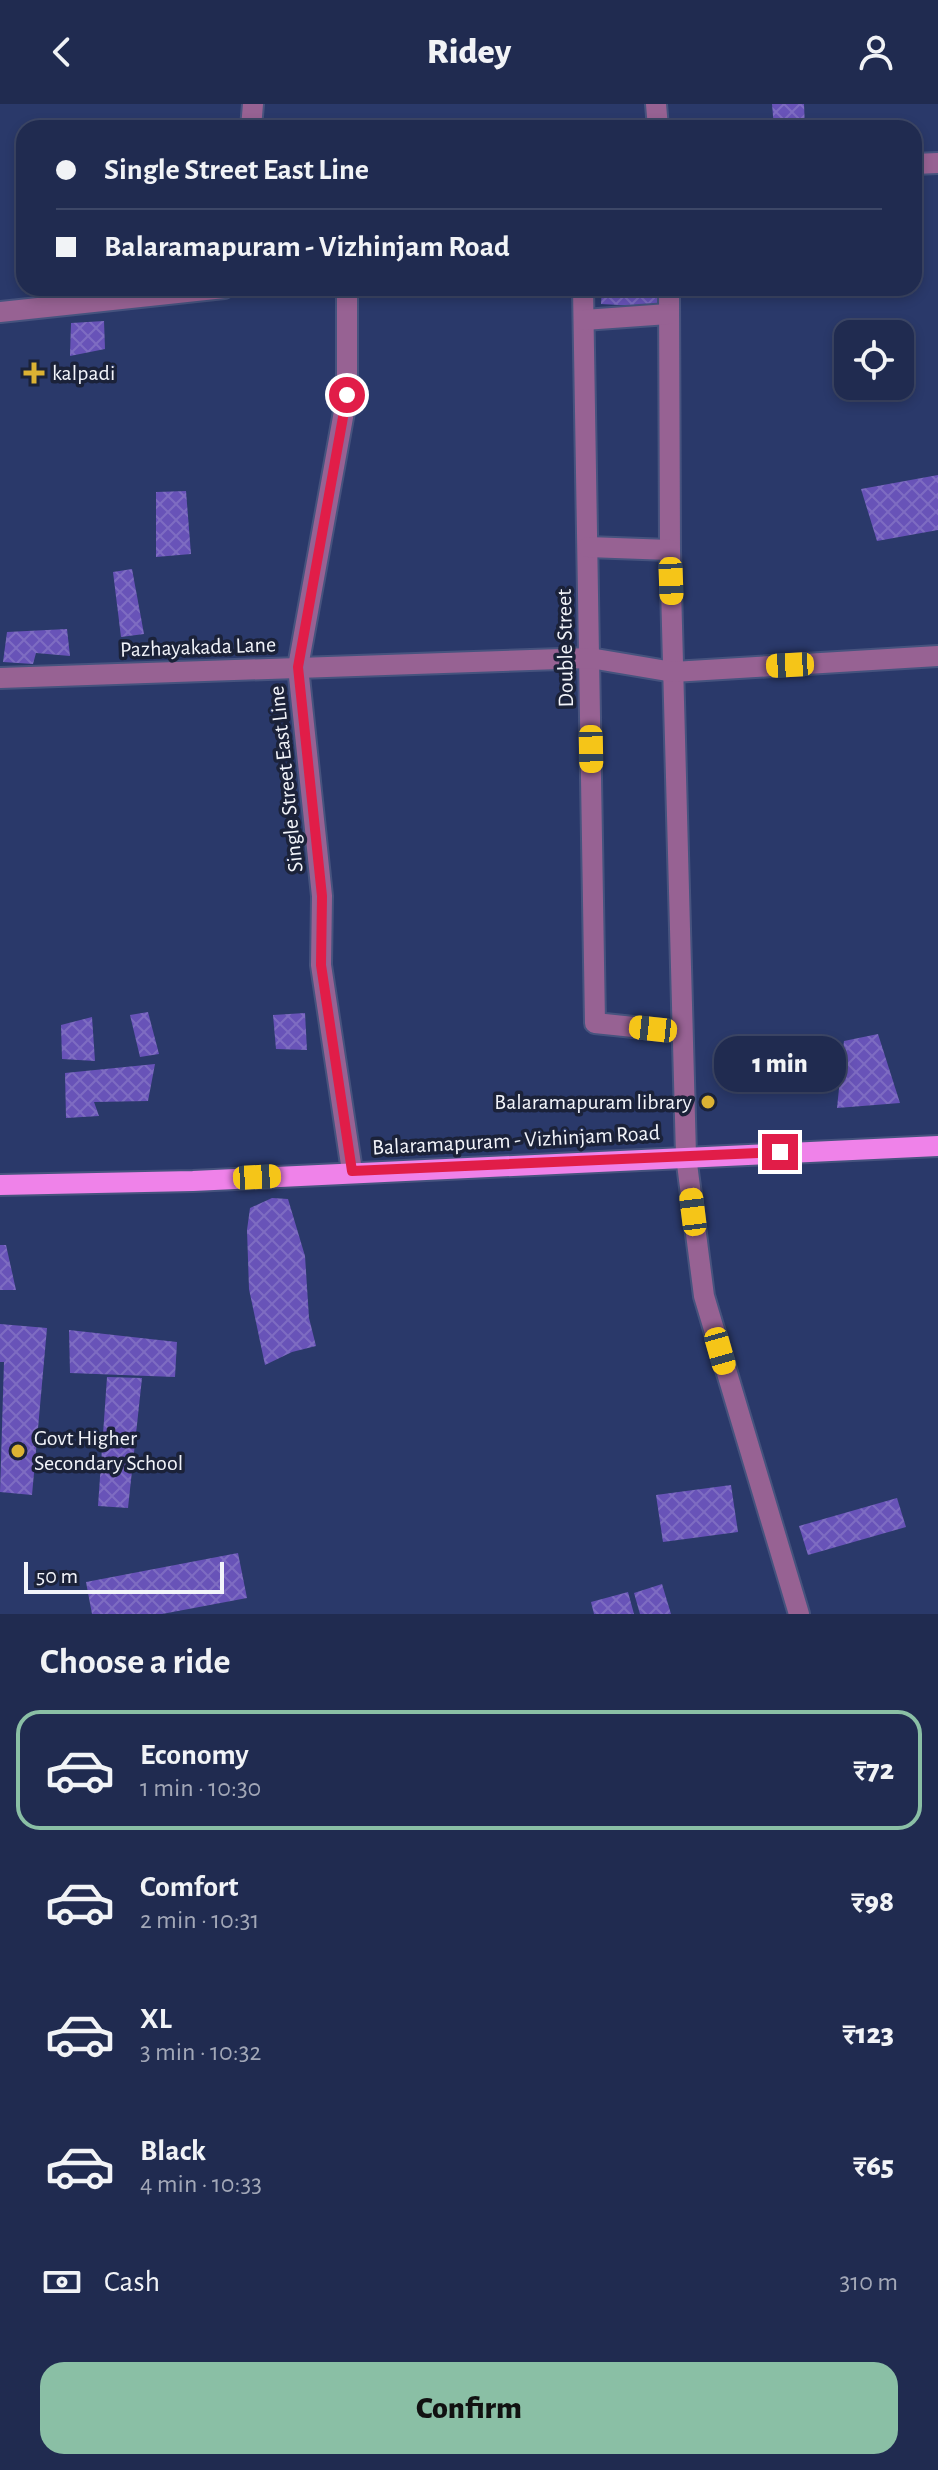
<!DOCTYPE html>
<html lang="en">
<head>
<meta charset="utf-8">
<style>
  body { margin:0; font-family:"Alegreya Sans",sans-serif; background:#2d375a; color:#f1f3f6; height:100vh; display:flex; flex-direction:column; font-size:30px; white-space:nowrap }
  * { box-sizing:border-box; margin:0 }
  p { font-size:26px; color:#a2a7b7 }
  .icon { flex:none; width:44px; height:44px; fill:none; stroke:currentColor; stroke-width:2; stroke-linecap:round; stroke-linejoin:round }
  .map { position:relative; height:1510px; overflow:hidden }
  .drawer { display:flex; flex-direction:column; background:#202b50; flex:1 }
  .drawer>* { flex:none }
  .hud { position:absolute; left:16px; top:16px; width:906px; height:176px; border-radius:24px; box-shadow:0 4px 12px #0003,0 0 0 2px #3d4767; display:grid; align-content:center; height:176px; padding:0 40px; background:#202b50 }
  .buttons { position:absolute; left:834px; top:216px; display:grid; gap:16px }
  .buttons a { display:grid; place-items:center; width:80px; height:80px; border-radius:16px; background:#202b50; box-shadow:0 4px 12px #0003,0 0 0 2px #3d4767; font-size:40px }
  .scale { position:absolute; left:24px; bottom:20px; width:200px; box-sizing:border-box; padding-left:8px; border:4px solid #f2f4fa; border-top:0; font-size:22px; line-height:28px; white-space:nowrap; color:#f2f4fa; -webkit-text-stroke:6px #1b2239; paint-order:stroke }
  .end { position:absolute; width:36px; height:36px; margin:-18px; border:10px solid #e11d48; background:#fff; box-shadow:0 0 0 4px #fff }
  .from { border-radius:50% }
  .bubble { position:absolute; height:56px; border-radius:24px; background:#202b50; box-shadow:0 4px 12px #0003,0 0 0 2px #3d4767; font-size:26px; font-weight:800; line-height:56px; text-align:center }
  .car { position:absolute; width:24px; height:48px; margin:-24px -12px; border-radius:10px; box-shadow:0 0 6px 2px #0007; background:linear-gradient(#f5c518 24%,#345 0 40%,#f5c518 0 76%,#345 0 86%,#f5c518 0) }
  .hud b { display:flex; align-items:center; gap:28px; height:76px; font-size:30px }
  .hud b+b { border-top:2px solid #3d4767 }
  .hud i { width:20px; height:20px; background:#f1f3f6 }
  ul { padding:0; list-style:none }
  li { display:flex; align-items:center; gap:24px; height:120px; margin:0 16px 12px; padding:0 24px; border:4px solid transparent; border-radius:24px }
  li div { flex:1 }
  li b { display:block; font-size:30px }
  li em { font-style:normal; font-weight:800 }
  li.current { border-color:#8abfa5 }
  li>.icon { width:72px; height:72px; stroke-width:1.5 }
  h2 { padding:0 40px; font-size:36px; line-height:96px }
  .pay { display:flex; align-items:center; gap:20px; height:88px; padding:0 40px; font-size:30px }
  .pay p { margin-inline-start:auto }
  .action { display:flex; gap:16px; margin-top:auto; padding:16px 40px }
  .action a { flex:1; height:92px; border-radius:24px; background:#8abfa5; color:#111; font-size:32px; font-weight:800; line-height:92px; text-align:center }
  header { display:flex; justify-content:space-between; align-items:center; height:104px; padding:0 40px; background:#202b50; font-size:36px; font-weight:800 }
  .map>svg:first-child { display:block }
</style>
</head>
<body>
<header><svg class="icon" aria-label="back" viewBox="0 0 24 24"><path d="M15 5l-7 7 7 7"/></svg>Ridey<svg class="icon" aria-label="person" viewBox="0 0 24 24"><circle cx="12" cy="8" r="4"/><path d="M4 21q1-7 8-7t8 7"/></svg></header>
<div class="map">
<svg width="938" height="1510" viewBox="0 0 938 1510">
  <defs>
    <pattern id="building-cross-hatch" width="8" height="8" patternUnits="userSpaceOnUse" patternTransform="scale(2)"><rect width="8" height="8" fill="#6853b8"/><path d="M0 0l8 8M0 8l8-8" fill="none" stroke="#7e6cc2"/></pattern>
  </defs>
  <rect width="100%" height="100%" fill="#2a396a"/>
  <g fill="url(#building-cross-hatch)">
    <path d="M772,0H804L805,24H774Z"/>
    <path d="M602,184H658L657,203L601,200Z"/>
    <path d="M104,217L105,245L70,252L71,219Z"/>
    <path d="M938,371V426L877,437L861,385Z"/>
    <path d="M186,387L191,450L156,453V388Z"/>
    <path d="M132,465L144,530L121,533L113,468Z"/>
    <path d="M67,525L70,552L36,549L33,560L3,558L7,528Z"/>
    <path d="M148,908L159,950L140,953L130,911Z"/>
    <path d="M305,909L307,946L276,945L273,911Z"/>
    <path d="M92,913L95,957L62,955L61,921Z"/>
    <path d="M878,930L900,999L837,1004L844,937Z"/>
    <path d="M155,960L148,997L94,998L99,1012L66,1014L65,969Z"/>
    <path d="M272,1094L288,1095L305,1152L309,1214L316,1242L292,1248L265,1261L249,1185L247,1126L250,1104Z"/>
    <path d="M0,1141H6L16,1186H0Z"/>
    <path d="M0,1220L47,1224L32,1391L0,1388L4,1258H0Z"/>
    <path d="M69,1226L177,1238L175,1273L70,1269Z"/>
    <path d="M107,1273L142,1274L128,1404L98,1402Z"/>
    <path d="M731,1381L738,1428L663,1438L656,1391Z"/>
    <path d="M897,1394L906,1423L808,1451L799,1422Z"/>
    <path d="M238,1449L247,1494L162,1510H92L86,1478Z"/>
    <path d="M662,1480L671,1510H640L634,1489Z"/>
    <path d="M628,1488L634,1510H594L591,1498Z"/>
  </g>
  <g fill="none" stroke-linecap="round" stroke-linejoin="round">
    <defs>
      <g id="minor">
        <path d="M656,0L658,24"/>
        <path d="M251,24L253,0"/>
        <path d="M914,60L938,59"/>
        <path d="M347,184V291L298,563L322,792L321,861L352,1067"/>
        <path d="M583,184L595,919L682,928"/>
        <path d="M669,184L670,446L686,1052L704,1192L799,1510"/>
        <path d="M0,208L224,184"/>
        <path d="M584,216L668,210"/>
        <path d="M588,443L670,446"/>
        <path d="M0,574L590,554L673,568L938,552"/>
      </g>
      <path id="major" d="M0,1081L193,1077L938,1042"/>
    </defs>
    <use href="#minor" stroke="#46537e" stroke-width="24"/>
    <use href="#major" stroke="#46537e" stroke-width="24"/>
    <use href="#minor" stroke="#976293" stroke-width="20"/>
    <use href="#major" stroke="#ef82e9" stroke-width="20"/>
  </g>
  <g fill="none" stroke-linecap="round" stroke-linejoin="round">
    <path stroke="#e11d48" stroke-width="10" d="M347,291L298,563L322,792L321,861L352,1067L780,1048"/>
  </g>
  <g fill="#dcb233" stroke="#1b2239" stroke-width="3">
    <path d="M30 257h8v8h8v8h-8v8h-8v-8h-8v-8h8z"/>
    <circle cx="708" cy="998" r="8"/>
    <circle cx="18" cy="1347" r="8"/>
  </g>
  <g text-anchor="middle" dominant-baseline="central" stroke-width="7" stroke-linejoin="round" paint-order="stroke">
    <g font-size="22" fill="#f2f4fa" stroke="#1b2239" text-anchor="start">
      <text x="52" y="269">kalpadi</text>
      <text x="692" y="998" text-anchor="end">Balaramapuram library</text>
      <text x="34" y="1334">Govt Higher<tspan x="34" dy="25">Secondary School</tspan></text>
    </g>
    <g font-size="22" fill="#f2f4fa" stroke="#1b2239">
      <text transform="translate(198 543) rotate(-2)">Pazhayakada Lane</text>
      <text transform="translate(565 544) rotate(-91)">Double Street</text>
      <text transform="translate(286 675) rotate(-96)">Single Street East Line</text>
      <text transform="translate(516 1036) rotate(-3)">Balaramapuram - Vizhinjam Road</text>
    </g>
  </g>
</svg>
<div class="buttons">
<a><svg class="icon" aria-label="locate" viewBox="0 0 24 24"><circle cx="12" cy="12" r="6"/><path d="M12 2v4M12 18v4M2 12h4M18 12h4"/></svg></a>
</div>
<div class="scale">50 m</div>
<i class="end from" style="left:347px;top:291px"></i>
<i class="end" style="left:780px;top:1048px"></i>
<div class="bubble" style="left:714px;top:932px;width:132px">1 min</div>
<i class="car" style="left:671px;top:477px;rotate:178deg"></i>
<i class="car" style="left:790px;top:561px;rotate:267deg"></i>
<i class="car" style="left:591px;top:645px;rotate:179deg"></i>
<i class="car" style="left:653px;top:925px;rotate:276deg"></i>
<i class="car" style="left:257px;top:1073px;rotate:87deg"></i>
<i class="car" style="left:693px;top:1108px;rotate:353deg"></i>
<i class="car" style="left:720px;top:1247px;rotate:164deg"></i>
<div class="hud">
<b><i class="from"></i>Single Street East Line</b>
<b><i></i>Balaramapuram - Vizhinjam Road</b>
</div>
</div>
<section class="drawer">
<h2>Choose a ride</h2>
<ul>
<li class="current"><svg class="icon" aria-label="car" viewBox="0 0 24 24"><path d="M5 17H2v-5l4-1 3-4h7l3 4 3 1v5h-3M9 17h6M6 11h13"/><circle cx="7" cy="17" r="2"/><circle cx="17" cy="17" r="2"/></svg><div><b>Economy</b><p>1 min · 10:30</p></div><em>₹72</em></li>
<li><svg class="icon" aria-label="car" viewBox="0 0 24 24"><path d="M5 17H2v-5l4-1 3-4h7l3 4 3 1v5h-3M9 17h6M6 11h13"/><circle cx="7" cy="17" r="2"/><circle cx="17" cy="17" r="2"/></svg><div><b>Comfort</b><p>2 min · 10:31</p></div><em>₹98</em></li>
<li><svg class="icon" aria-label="car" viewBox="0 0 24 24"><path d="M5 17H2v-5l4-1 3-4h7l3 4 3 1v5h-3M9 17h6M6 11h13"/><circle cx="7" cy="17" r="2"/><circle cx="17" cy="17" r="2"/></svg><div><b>XL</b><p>3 min · 10:32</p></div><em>₹123</em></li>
<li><svg class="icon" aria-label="car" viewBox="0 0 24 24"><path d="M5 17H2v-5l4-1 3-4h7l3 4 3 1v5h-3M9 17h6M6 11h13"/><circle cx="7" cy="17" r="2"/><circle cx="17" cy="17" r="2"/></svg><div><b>Black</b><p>4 min · 10:33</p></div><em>₹65</em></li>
</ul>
<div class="pay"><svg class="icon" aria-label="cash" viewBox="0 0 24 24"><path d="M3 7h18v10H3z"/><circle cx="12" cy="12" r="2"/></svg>Cash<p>310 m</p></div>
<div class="action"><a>Confirm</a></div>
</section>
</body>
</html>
